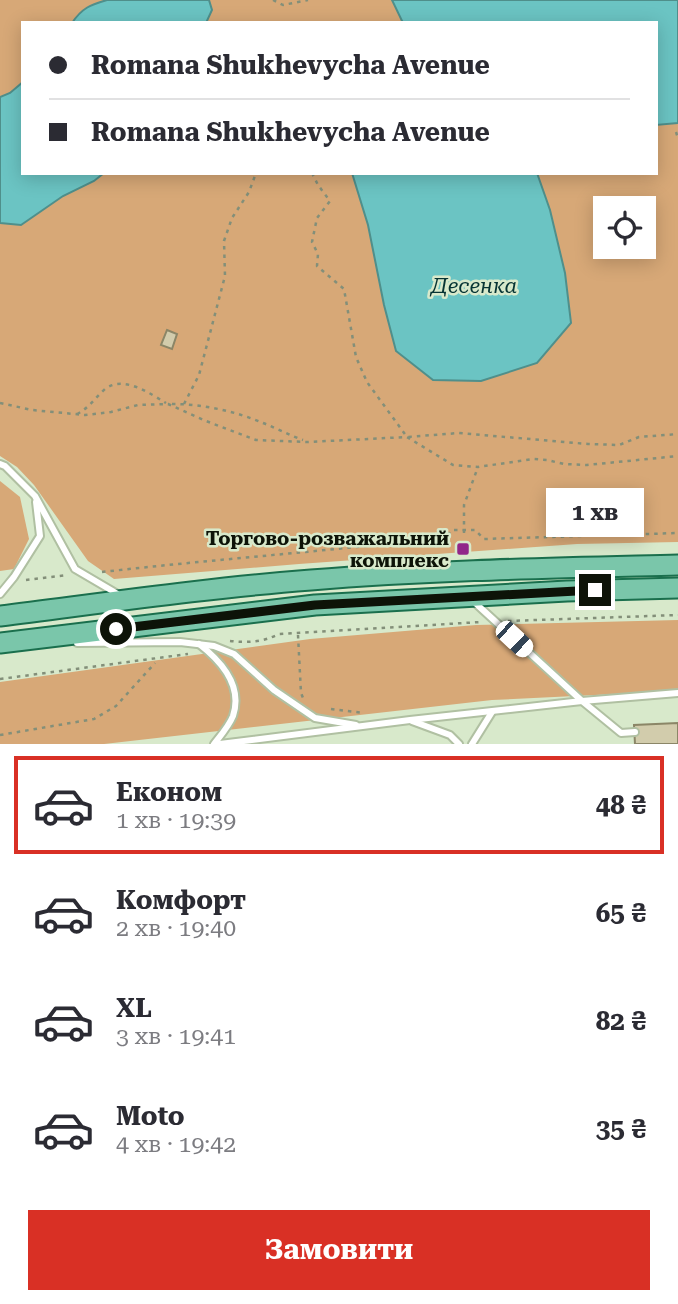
<!DOCTYPE html>
<html lang="uk">
<head>
<meta charset="utf-8">
<style>
  body { margin:0; font-family:"Roboto Serif",serif; background:#f2f2f3; color:#2b2b33; height:100vh; display:flex; flex-direction:column; font-size:26px; white-space:nowrap }
  * { box-sizing:border-box; margin:0 }
  p { font-size:23px; color:#7c7c81 }
  .icon { flex:none; width:38px; height:38px; fill:none; stroke:currentColor; stroke-width:2; stroke-linecap:round; stroke-linejoin:round }
  .map { position:relative; height:744px; overflow:hidden }
  .side { display:flex; flex-direction:column; background:#fff; flex:1 }
  .side>* { flex:none }
  .banner { position:absolute; left:21px; top:21px; width:637px; height:154px; border-radius:0px; box-shadow:0 4px 18px #0003; display:grid; align-content:center; height:154px; padding:0 28px; background:#fff }
  .controls { position:absolute; left:593px; top:196px; display:grid; gap:14px }
  .controls a { display:grid; place-items:center; width:63px; height:63px; border-radius:0px; background:#fff; box-shadow:0 4px 18px #0003; font-size:35px }
  .end { position:absolute; width:32px; height:32px; margin:-16px; border:9px solid #0d1308; background:#fff; box-shadow:0 0 0 4px #fff }
  .from { border-radius:50% }
  .bubble { position:absolute; height:49px; border-radius:0px; background:#fff; box-shadow:0 4px 18px #0003; font-size:23px; font-weight:700; line-height:49px; text-align:center }
  .car { position:absolute; width:21px; height:42px; margin:-21px -10px; border-radius:9px; box-shadow:0 0 5px 2px #0007; background:linear-gradient(#fff 24%,#345 0 40%,#fff 0 76%,#345 0 86%,#fff 0) }
  .banner b { display:flex; align-items:center; gap:24px; height:66px; font-size:26px }
  .banner b+b { border-top:2px solid #e1e1e2 }
  .banner i { width:18px; height:18px; background:#2b2b33 }
  ul { padding:12px 0 0; list-style:none }
  li { display:flex; align-items:center; gap:21px; height:98px; margin:0 14px 10px; padding:0 14px; border:4px solid transparent; border-radius:0px }
  li div { flex:1 }
  li b { display:block; font-size:26px }
  li em { font-style:normal; font-weight:700 }
  li.on { border-color:#d93025 }
  li>.icon { width:63px; height:63px; stroke-width:1.5 }
  .action { display:flex; gap:14px; margin-top:auto; padding:14px 28px }
  .action a { flex:1; height:80px; border-radius:0px; background:#d93025; color:#fff; font-size:28px; font-weight:700; line-height:80px; text-align:center }
  .map>svg:first-child { display:block }
</style>
</head>
<body>
<div class="map">
<svg width="678" height="744" viewBox="0 0 678 744">
  <rect width="100%" height="100%" fill="#d8e9cb"/>
  <g fill="#d7a877" fill-rule="evenodd">
    <path d="M0,0H392L403,23H23V173H352L368,225L384,305L396,351L550,210L537,173H656V125L678,123V542L577,544L299,564L114,579L88,561L34,485L17,467L0,456ZM606,208H644V247H606Z"/>
    <path d="M0,481L20,497L29,539L14,569L0,571Z"/>
    <path d="M678,620V691L492,700L104,744H0V682L310,639L476,625Z"/>
  </g>
  <g fill="#6bc4c3" stroke="#4f8f8b" stroke-width="2">
    <path d="M107,0H209L212,10L206,23H72C82,8 90,5 107,0Z"/>
    <path d="M392,0H678V123L656,125V23H403Z"/>
    <path d="M23,82V173H104L94,181L63,196L21,225L0,223V97L10,93Z"/>
    <path d="M352,173H537L550,210L565,273L571,323L537,363L481,381L433,380L396,351L384,305L368,225Z"/>
  </g>
  <g fill="#d2ccac" stroke="#8b8667" stroke-width="2">
    <path d="M167,330L177,334L172,349L161,345Z"/>
    <path d="M678,723V744H635L634,725Z"/>
  </g>
  <g fill="none" stroke-linecap="round" stroke-linejoin="round">
    <defs>
      <g id="service">
        <path d="M0,464L5,466L35,496L75,569L121,596"/>
        <path d="M0,594L14,577L40,536L36,502"/>
        <path d="M472,600L582,701L621,733L635,732"/>
        <path d="M77,643L180,642L214,646L234,654L274,690L315,718L356,725"/>
        <path d="M199,644C221,661 243,686 233,716C229,726 221,735 214,744"/>
        <path d="M412,721L450,735L459,744"/>
        <path d="M220,744L410,720L582,701L678,693"/>
        <path d="M472,744L492,712"/>
      </g>
      <g id="primary">
        <path d="M0,616C104,603 207,588 311,580C433,570 556,568 678,565"/>
        <path d="M0,643L315,605L567,591L678,588"/>
      </g>
    </defs>
    <use href="#service" stroke="#b0c0a2" stroke-width="10"/>
    <use href="#primary" stroke="#1a6f4d" stroke-width="23"/>
    <g stroke="#838f79" stroke-width="2.5" stroke-dasharray="3.5 5" stroke-linecap="butt">
      <path d="M273,0L283,5L308,0"/>
      <path d="M676,132L678,138"/>
      <path d="M312,173L318,185L330,201L317,218L312,242L318,254L317,266L344,289L356,357L367,382L407,437L459,433L588,444L619,445L639,437L678,434"/>
      <path d="M0,403L32,410L85,415L111,412L138,405L168,404L206,421L256,440L308,442L407,437L453,465L478,467L533,459L547,460L564,464L587,465L678,456"/>
      <path d="M172,404C202,404 235,411 263,423C276,428 289,435 303,440"/>
      <path d="M184,404L199,375L225,276L224,241L232,218L249,192L256,173"/>
      <path d="M77,414C89,408 95,398 105,389C124,375 149,393 166,403"/>
      <path d="M464,533V505L478,467"/>
      <path d="M102,572C217,559 332,551 446,537L452,530H475L484,539L678,533"/>
      <path d="M26,580L68,575"/>
      <path d="M508,621L678,615"/>
      <path d="M298,635L301,693L303,698"/>
      <path d="M230,641C248,643 263,642 279,634L481,622"/>
      <path d="M0,679L188,654"/>
      <path d="M331,709L364,713"/>
      <path d="M0,735L94,719L116,706L155,663"/>
    </g>
    <use href="#service" stroke="#fff" stroke-width="6"/>
    <use href="#primary" stroke="#7ac6aa" stroke-width="19"/>
  </g>
  <g fill="none" stroke-linecap="round" stroke-linejoin="round">
    <path stroke="#0d1308" stroke-width="9" d="M116,629L315,605L595,590"/>
  </g>
  <rect fill="#912689" stroke="#d8e9cb" stroke-width="2.5" x="456" y="542" width="14" height="14" rx="3.5"/>
  <g text-anchor="middle" dominant-baseline="central" stroke-width="5" stroke-linejoin="round" paint-order="stroke">
    <g font-size="19" font-weight="bold" fill="#0d1308" stroke="#d8e9cb" text-anchor="end">
      <text x="449" y="538">Торгово-розважальний<tspan x="449" dy="22">комплекс</tspan></text>
    </g>
    <g font-size="21" font-style="italic" fill="#063434" stroke="#d8e9cb">
      <text x="474" y="286">Десенка</text>
    </g>
  </g>
</svg>
<div class="controls">
<a><svg class="icon" aria-label="locate" viewBox="0 0 24 24"><circle cx="12" cy="12" r="6"/><path d="M12 2v4M12 18v4M2 12h4M18 12h4"/></svg></a>
</div>
<i class="end from" style="left:116px;top:629px"></i>
<i class="end" style="left:595px;top:590px"></i>
<div class="bubble" style="left:546px;top:488px;width:98px">1 хв</div>
<i class="car" style="left:514px;top:639px;rotate:133deg"></i>
<div class="banner">
<b><i class="from"></i>Romana Shukhevycha Avenue</b>
<b><i></i>Romana Shukhevycha Avenue</b>
</div>
</div>
<section class="side">
<ul>
<li class="on"><svg class="icon" aria-label="car" viewBox="0 0 24 24"><path d="M5 17H2v-5l4-1 3-4h7l3 4 3 1v5h-3M9 17h6M6 11h13"/><circle cx="7" cy="17" r="2"/><circle cx="17" cy="17" r="2"/></svg><div><b>Економ</b><p>1 хв · 19:39</p></div><em>48 ₴</em></li>
<li><svg class="icon" aria-label="car" viewBox="0 0 24 24"><path d="M5 17H2v-5l4-1 3-4h7l3 4 3 1v5h-3M9 17h6M6 11h13"/><circle cx="7" cy="17" r="2"/><circle cx="17" cy="17" r="2"/></svg><div><b>Комфорт</b><p>2 хв · 19:40</p></div><em>65 ₴</em></li>
<li><svg class="icon" aria-label="car" viewBox="0 0 24 24"><path d="M5 17H2v-5l4-1 3-4h7l3 4 3 1v5h-3M9 17h6M6 11h13"/><circle cx="7" cy="17" r="2"/><circle cx="17" cy="17" r="2"/></svg><div><b>XL</b><p>3 хв · 19:41</p></div><em>82 ₴</em></li>
<li><svg class="icon" aria-label="car" viewBox="0 0 24 24"><path d="M5 17H2v-5l4-1 3-4h7l3 4 3 1v5h-3M9 17h6M6 11h13"/><circle cx="7" cy="17" r="2"/><circle cx="17" cy="17" r="2"/></svg><div><b>Moto</b><p>4 хв · 19:42</p></div><em>35 ₴</em></li>
</ul>
<div class="action"><a>Замовити</a></div>
</section>
</body>
</html>
